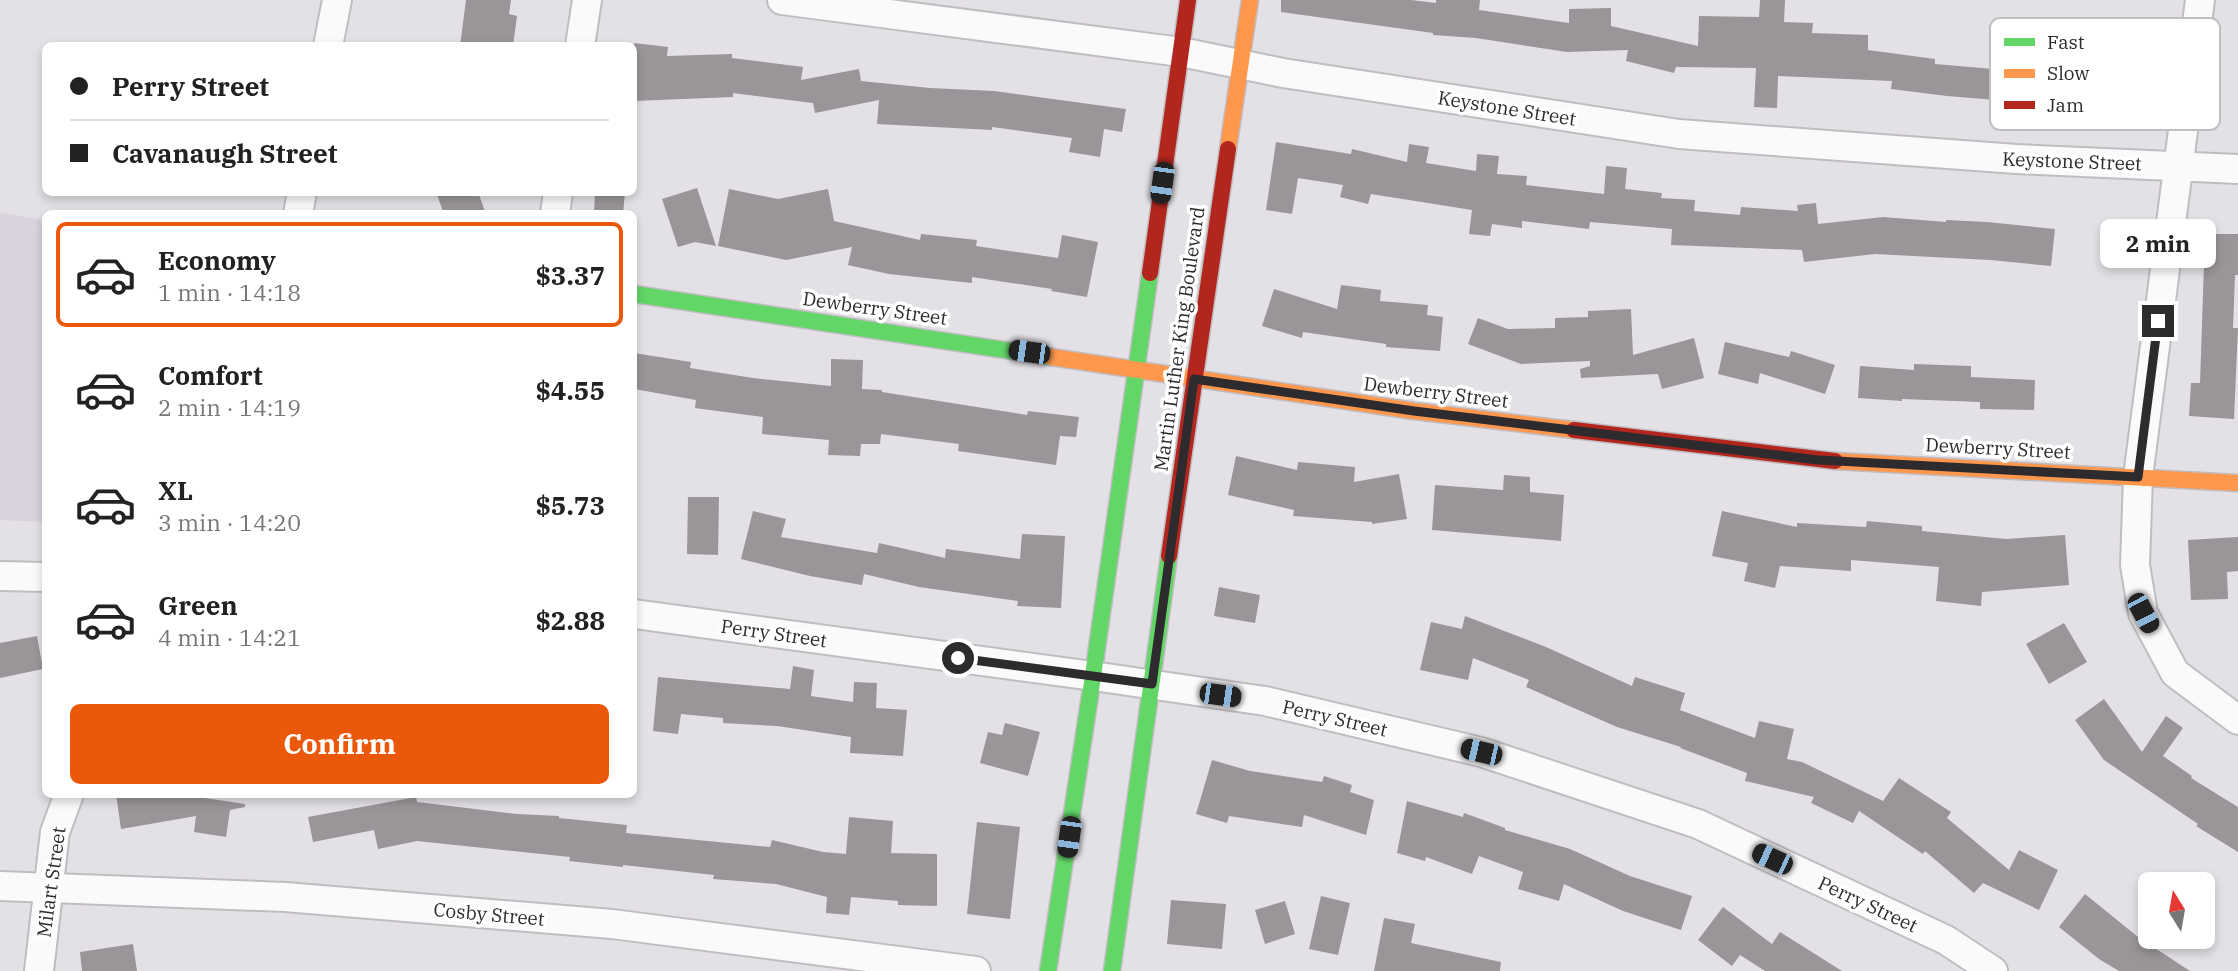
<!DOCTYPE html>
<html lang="en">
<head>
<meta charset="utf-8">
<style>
  body { margin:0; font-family:"IBM Plex Serif",serif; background:#f6f6f6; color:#222; height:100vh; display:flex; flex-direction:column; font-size:26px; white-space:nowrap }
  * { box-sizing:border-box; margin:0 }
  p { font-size:23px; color:#767676 }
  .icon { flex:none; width:38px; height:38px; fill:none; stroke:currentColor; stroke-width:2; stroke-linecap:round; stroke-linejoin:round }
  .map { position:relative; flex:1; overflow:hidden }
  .details { position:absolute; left:42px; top:210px; width:595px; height:588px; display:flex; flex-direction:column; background:#fff; border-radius:10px; box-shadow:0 4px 10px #0003 }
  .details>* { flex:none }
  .top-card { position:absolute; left:42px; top:42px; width:595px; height:154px; border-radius:10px; box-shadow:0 4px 10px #0003; display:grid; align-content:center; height:154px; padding:0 28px; background:#fff }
  .needle { width:46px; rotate:349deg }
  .tools { position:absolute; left:2138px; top:872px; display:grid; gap:14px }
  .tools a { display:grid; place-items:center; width:77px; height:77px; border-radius:10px; background:#fff; box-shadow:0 4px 10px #0003; font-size:35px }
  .end { position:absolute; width:32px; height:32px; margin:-16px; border:9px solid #2d2b2e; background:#fff; box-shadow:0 0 0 4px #fff }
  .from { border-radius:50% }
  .bubble { position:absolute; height:49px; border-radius:10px; background:#fff; box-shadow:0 4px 10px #0003; font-size:23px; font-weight:700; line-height:49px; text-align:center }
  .car { position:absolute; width:21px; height:42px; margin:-21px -10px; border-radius:9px; box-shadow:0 0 5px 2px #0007; background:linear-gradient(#222 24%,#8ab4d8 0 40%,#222 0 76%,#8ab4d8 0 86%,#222 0) }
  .top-card b { display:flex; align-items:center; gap:24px; height:66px; font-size:26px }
  .top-card b+b { border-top:2px solid #e0e0e0 }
  .top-card i { width:18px; height:18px; background:#222 }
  ul { padding:12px 0 0; list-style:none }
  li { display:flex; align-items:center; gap:21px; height:105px; margin:0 14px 10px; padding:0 14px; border:4px solid transparent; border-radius:10px }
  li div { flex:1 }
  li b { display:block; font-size:26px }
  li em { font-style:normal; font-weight:700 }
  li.on { border-color:#ea580c }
  li>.icon { width:63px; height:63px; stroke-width:1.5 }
  .button { display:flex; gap:14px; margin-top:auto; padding:14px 28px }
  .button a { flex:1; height:80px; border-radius:10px; background:#ea580c; color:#fff; font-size:28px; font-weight:700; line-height:80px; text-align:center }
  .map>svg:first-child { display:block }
</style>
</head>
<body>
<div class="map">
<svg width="2238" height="971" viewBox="0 0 2238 971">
  <rect width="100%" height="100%" fill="#e4e1e6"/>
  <path fill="#dad2dd" d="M0,213L45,220V522L0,520Z"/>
  <g fill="#999598">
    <path d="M466,0H511L509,14L517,16L513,46H460Z"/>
    <path d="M1281,0H1411L1436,3V0H1480L1479,10L1569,23V9L1611,8V26L1698,46L1699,16L1759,17L1760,0H1785L1784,22L1813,23L1812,33L1868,35V50L1935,59V64L2029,72L2030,59L2091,64L2090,45L2117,44L2118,71L2136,70L2137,102L2092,104V98L2008,91V101L1947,96L1891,89L1892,81L1778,76L1777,108L1754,107L1756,68L1676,67L1674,73L1626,61L1628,50L1567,52L1476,38L1433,35V33L1281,12Z"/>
    <path d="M634,43L668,47L667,56L732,54V58L803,67L801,80L859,69L861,81L930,88L994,91L1126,109L1122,132L1104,129L1100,157L1069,152L1072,138L992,127V130L877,124L879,100L815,113L813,103L733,93V97L634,101Z"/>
    <path d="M1276,142L1351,154L1352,149L1407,162L1409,144L1429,147L1426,163L1476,171L1477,154L1499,156L1497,174L1527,176L1526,185L1604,194L1606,166L1627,168L1625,189L1662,193L1661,198L1695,200L1694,211L1740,215L1741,207L1798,211L1797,205L1816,203L1818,224L1883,217L1946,222V220L1987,222L2055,229L2051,266L1990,260L1875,254L1804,262L1802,250L1671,245L1672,229L1590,222L1589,229L1522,221V228L1492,224L1490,236L1469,234L1472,210L1371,194L1368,204L1340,197L1343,185L1298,178L1292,214L1266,210Z"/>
    <path d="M697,188L716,246L695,242L678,247L662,199Z"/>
    <path d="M729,189L778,199L828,189L834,221L920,240L921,234L977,240L976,246L1058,258L1062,235L1098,242L1087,297L1051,291L1052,289L972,277V283L889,274L848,265L852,247L786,260L718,246Z"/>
    <path d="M436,192H478L486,214H444Z"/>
    <path d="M595,192H625L623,214H594Z"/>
    <path d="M2205,234H2238V275H2235L2233,328H2238L2234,419L2189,416L2191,383H2200Z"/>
    <path d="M1341,285L1381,290L1380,301L1428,305L1427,315L1443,317L1440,351L1386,347V344L1303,332L1302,338L1262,326L1274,289L1337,309Z"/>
    <path d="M1631,309L1633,355L1694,338L1704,378L1662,389L1658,374L1581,378L1580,369L1590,366V361L1521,364L1468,344L1478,318L1508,329L1555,328V318L1588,317V311Z"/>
    <path d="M1725,342L1789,357L1791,351L1835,365L1825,394L1760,373L1758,384L1718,374Z"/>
    <path d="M634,353L691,362L690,368L753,378L831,386V359L863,360L862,389L882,390V392L1027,415L1028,411L1079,417L1076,437L1060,436L1056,465L958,451L959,444L881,434L880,444H861L860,456L828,455L829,440L762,434L763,417L695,408L696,400L634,389Z"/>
    <path d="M1914,364L1971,366V377L2035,380L2034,410L1980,409V402L1902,399V401L1858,398L1860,366L1914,370Z"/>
    <path d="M1236,456L1297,470L1298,462L1355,467L1354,482L1399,474L1407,519L1372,524V522L1293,516L1294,510L1228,495Z"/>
    <path d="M1504,475L1530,477V492L1564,495L1561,541L1432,530L1435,485L1503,490Z"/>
    <path d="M688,497H719L718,555L687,554Z"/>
    <path d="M753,511L786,519L781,537L877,553L879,543L945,558L946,549L1020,559L1022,534L1065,536L1061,608L1017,606L1018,601L919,587L864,574L862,585L810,576L741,559Z"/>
    <path d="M1722,511L1797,527V523L1866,527L1867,521L1922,526V531L2006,539L2065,535L2069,585L1982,592L1981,606L1936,601L1939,567L1851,560V571L1780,566L1775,588L1744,581L1748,563L1712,556Z"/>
    <path d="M2238,537V571L2227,572L2228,599L2191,600L2188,540Z"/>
    <path d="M1219,587L1260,595L1255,623L1214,616Z"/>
    <path d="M1465,616L1546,647L1632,686L1635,677L1685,693L1680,710L1755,738L1759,721L1794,729L1787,759L1802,762L1883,801L1899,778L1951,812L1947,818L2009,870L2019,850L2058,870L2039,910L1983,883L1974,893L1925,851L1923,854L1859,811L1853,823L1811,803L1814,797L1745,781L1747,773L1680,748L1681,747L1617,727L1526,687L1529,680L1473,658L1468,680L1420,670L1431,622L1462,629Z"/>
    <path d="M2064,623L2087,662L2049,684L2026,644Z"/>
    <path d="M37,636L43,669L0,678V643Z"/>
    <path d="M793,666L814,670L811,696L853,702L854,682L877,683L876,708L907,710L903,756L850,753L851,737L777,726L723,723V718L681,714L678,734L653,731L658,677L790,689Z"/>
    <path d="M2104,699L2142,752L2166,716L2183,728L2163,756L2192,776L2191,778L2238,807V852L2196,826L2198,824L2104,760L2075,720Z"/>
    <path d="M1005,723L1040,732L1028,776L980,763L988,732L1002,735Z"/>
    <path d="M1212,760L1250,771L1322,782L1324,776L1352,785L1350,792L1374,800L1366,835L1304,815L1302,827L1229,816L1227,823L1196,814Z"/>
    <path d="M116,794H206L205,798L245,804V807L230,810L226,837L194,832L196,816L121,829Z"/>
    <path d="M416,797L417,802L517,814L559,816V818L627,825L626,833L770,847L772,840L823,852L846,854L849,817L893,821L891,853L937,854V906L898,905V901L851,897L849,915L826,913L827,897L776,884L713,879L714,875L623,865V867L569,861L570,857L417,841L378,849L374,830L313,842L308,817Z"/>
    <path d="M1407,801L1463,817L1464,813L1505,828V830L1570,849L1630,876L1692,896L1681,930L1623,911L1564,884L1559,901L1518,889L1523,872L1479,856L1472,874L1426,857L1425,861L1397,853Z"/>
    <path d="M977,822L1020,827L1010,919L967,914Z"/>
    <path d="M2085,894L2138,937L2190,971H2119L2099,959L2059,927Z"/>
    <path d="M1321,896L1350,903L1338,955L1309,949Z"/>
    <path d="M1171,900L1226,904L1222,949L1167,944Z"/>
    <path d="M1285,901L1295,934L1265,944L1255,910Z"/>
    <path d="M1723,907L1772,944L1780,932L1842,971H1765L1740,955L1732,966L1698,940Z"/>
    <path d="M1384,918L1415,924L1411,943L1501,962L1500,971H1374Z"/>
    <path d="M133,944L137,971H82L80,952Z"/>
  </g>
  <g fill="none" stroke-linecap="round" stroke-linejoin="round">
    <defs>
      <g id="street">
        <path d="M782,0L1181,52L1283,73L1679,134L2016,159L2238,169"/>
        <path d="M2200,0L2138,477L2135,565L2143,613L2175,673L2238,720"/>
        <path d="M328,46L337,0"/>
        <path d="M580,46L587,0"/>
        <path d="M298,214L302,192"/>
        <path d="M555,214L558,192"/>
        <path d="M0,576L46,577"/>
        <path d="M634,614L1093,676L1265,701L1481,752L1698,824L1946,940L1993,971"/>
        <path d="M0,886L285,897L612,924L976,971"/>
        <path d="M39,971L55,832L69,794"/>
      </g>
      <g id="fast">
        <path d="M634,294L1051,357"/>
        <path d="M1048,971L1093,676L1150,273"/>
        <path d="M1112,971L1169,556"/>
      </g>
      <g id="slow">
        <path d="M1228,149L1250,0"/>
        <path d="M1051,357L1414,411L1574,430"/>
        <path d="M1835,461L2238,483"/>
      </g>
      <g id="jam">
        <path d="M1150,273L1188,0"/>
        <path d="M1574,430L1835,461"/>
        <path d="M1169,556L1228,149"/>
      </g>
    </defs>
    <use href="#street" stroke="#c0bdc1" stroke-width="32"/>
    <use href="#fast" stroke="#c0bdc1" stroke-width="19"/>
    <use href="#slow" stroke="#c0bdc1" stroke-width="19"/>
    <use href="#jam" stroke="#c0bdc1" stroke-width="19"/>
    <use href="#street" stroke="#fbfafb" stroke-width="28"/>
    <use href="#fast" stroke="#63d668" stroke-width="16"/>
    <use href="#slow" stroke="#ff974d" stroke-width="16"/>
    <use href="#jam" stroke="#b3261e" stroke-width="16"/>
  </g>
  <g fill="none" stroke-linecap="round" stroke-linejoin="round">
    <path stroke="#2d2b2e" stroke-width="9" d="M958,658L1152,684L1194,379L1414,411L1818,460L2138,477L2158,321"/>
  </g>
  <g text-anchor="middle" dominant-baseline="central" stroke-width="7" stroke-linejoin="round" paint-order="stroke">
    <g font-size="19" fill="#2d2b2e" stroke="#fff">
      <text transform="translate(1507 108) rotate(9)">Keystone Street</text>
      <text transform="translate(2072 161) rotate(2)">Keystone Street</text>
      <text transform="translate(875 308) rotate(8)">Dewberry Street</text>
      <text transform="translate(1179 339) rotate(-82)">Martin Luther King Boulevard</text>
      <text transform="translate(1436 392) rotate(7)">Dewberry Street</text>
      <text transform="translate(1998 448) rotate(3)">Dewberry Street</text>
      <text transform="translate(774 633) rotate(8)">Perry Street</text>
      <text transform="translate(1335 718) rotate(13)">Perry Street</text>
      <text transform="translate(51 882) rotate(-82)">Milart Street</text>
      <text transform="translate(1868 904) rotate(25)">Perry Street</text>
      <text transform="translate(489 914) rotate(5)">Cosby Street</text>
    </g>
  </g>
  <rect x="1990" y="18" width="230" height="112" rx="10" fill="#fff" stroke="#c0bfc0" stroke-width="2"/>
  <rect x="2004" y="38" width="31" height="8" fill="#63d668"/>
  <rect x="2004" y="69" width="31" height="9" fill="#ff974d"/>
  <rect x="2004" y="101" width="31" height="8" fill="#b3261e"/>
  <g font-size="19" fill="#2d2b2e">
    <text x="2047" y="49">Fast</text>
    <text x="2047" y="80">Slow</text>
    <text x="2047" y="112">Jam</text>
  </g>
</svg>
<div class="tools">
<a><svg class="needle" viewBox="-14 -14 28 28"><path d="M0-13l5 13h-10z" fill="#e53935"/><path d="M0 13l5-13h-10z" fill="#767676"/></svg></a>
</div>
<i class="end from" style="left:958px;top:658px"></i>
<i class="end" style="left:2158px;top:321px"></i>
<div class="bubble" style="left:2100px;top:219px;width:116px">2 min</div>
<i class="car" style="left:1162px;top:183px;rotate:188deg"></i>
<i class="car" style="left:1029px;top:352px;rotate:278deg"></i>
<i class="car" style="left:2143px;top:613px;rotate:152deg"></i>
<i class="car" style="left:1220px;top:695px;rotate:98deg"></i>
<i class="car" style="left:1481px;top:752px;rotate:283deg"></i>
<i class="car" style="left:1069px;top:837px;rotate:188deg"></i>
<i class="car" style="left:1772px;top:859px;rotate:295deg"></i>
<div class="top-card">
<b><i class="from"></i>Perry Street</b>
<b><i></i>Cavanaugh Street</b>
</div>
<section class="details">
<ul>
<li class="on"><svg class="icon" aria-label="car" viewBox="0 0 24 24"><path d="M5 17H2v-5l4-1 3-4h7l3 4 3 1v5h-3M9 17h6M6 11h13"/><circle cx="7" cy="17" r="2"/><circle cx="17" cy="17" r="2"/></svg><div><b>Economy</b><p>1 min · 14:18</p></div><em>$3.37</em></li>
<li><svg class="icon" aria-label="car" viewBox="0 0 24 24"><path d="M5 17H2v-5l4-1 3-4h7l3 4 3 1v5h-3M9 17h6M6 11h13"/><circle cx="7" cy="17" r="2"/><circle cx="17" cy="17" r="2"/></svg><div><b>Comfort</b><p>2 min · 14:19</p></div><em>$4.55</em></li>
<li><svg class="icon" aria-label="car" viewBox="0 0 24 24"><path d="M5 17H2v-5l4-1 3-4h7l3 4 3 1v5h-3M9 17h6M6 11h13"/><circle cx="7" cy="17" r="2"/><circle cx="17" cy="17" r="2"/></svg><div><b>XL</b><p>3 min · 14:20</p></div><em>$5.73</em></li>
<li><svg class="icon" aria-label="car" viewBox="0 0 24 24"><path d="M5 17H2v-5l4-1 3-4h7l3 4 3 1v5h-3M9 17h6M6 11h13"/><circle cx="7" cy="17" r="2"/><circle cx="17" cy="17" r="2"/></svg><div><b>Green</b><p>4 min · 14:21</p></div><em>$2.88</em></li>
</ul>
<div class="button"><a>Confirm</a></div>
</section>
</div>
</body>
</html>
